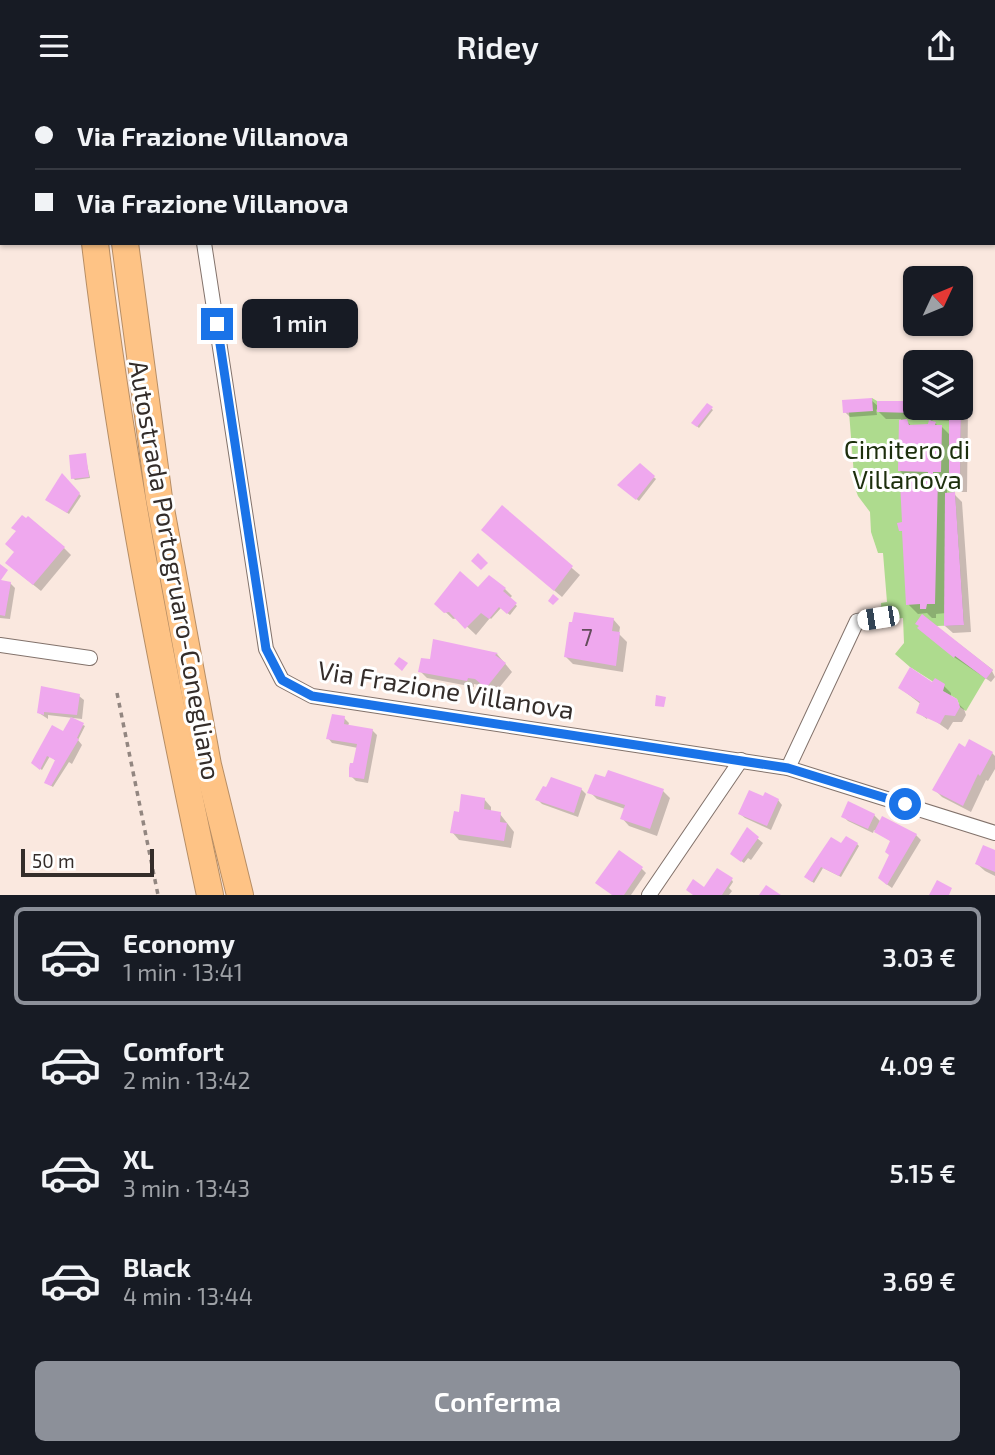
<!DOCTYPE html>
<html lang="it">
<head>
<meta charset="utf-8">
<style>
  body { margin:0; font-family:"Exo 2",sans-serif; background:#20242c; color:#f1f3f6; height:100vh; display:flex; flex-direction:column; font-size:26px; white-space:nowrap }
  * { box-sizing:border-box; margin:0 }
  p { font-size:23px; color:#9ea1a6 }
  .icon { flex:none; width:38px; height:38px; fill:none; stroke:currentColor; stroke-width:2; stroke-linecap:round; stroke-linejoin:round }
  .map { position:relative; height:804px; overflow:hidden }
  .details { display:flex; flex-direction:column; background:#171b24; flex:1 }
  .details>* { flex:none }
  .top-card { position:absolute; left:0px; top:0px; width:996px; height:154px; box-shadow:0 2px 5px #0004; display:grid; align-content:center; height:154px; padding:0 35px; background:#171b24 }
  .needle { width:46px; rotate:46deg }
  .fabs { position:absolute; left:903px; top:175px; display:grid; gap:14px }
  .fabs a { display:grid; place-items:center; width:70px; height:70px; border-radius:10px; background:#171b24; box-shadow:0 2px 5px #0004; font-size:35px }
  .scale { position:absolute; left:21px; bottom:18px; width:133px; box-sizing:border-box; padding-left:7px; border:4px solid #342d2a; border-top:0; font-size:19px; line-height:24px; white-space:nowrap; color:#342d2a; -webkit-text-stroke:5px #fff; paint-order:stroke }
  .end { position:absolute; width:32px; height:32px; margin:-16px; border:9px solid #1a73e8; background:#fff; box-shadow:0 0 0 4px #fff }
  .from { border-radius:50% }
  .bubble { position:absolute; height:49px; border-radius:10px; background:#171b24; box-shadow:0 2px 5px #0004; font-size:23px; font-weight:600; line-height:49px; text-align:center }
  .car { position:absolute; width:21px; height:42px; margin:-21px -10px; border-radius:9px; box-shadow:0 0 5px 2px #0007; background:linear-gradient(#fff 24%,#345 0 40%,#fff 0 76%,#345 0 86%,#fff 0) }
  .top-card b { display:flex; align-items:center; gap:24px; height:66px; font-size:26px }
  .top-card b+b { border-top:2px solid #363941 }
  .top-card i { width:18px; height:18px; background:#f1f3f6 }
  ul { padding:12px 0 0; list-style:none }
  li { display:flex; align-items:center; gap:21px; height:98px; margin:0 14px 10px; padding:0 21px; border:4px solid transparent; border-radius:10px }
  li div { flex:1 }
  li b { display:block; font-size:26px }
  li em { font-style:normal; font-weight:600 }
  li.current { border-color:#8c9099 }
  li>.icon { width:63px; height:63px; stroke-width:1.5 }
  .primary-button { display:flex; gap:14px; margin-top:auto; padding:14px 35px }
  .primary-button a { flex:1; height:80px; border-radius:10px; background:#8c9099; color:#fff; font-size:28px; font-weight:600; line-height:80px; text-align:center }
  header { display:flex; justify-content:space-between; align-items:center; height:91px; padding:0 35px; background:#171b24; font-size:32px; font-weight:600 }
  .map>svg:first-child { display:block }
</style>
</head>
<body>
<header><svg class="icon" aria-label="menu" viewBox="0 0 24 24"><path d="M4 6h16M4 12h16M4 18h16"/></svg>Ridey<svg class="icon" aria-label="share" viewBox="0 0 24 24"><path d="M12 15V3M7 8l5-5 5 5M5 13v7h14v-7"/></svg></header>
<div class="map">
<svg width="995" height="804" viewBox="0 0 995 804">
  <rect width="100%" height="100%" fill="#fae8df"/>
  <path fill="#aedb8e" d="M872,307L877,310H915V317H961V311L960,394L955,395V402L964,534L936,535L993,579L985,588L966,620L960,616L957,608L943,600V597L910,576L895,563L904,552L903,527L882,529L881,512L887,511L883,462H878L871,441L870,421L858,405L855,397L849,321Z"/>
  <g fill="#0003" fill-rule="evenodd">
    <path d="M871,309L879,316V312H915V317H961V313L968,320L967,401H958L951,394V390H943L942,394L947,399V404L954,403L962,411L971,541L953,542L945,535L946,522L936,523V527H932L927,522L918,523L908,513L904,443L901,439L911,391L899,379L901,328H886L876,318L877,324L850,326L845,321ZM905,328L931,329L929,335L912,336ZM932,329L951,330V345L942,336H939Z"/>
    <path d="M707,314L713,319L699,337L693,332Z"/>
    <path d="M85,364L90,387L75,389L73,387Z"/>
    <path d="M640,375L656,388L639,410L620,394Z"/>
    <path d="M62,385L81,405L69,423L49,410Z"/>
    <path d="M502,417L580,484L562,506L491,446Z"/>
    <path d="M64,457L71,464L41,500L15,479L16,461Z"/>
    <path d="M0,491L10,492L15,497L10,528L0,527Z"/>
    <path d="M505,498L512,505L509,508L517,515L510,524L501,517L491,528L490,527L476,544L458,527L453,528L437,513L478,499Z"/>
    <path d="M613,528L620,536L619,543L627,551L623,581L573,573L566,566Z"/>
    <path d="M434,550L497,563L512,581L494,603L484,595L474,593V596L427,587L420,580L431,570Z"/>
    <path d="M947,558L992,580L995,586L991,591L951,564Z"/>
    <path d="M944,595L951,602V606L964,618L966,624L962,631H953L948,639L928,625L927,628L920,623L922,614L900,597Z"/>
    <path d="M79,605L84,609L82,628L48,624V628L39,622Z"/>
    <path d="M344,627L349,632L348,635L372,639L377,644L368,692L356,690L351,685L358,657L332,652L328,647Z"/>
    <path d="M83,634L85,635L78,649L82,654L72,673L69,671L53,696L48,693L56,670L50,665L42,679L33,672L64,642Z"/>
    <path d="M966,658L992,662L995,665V678L988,690L986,689L971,721L942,706L934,698Z"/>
    <path d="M581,698L586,703L578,726L542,713L537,708Z"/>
    <path d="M663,700L670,707L657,745L629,735L622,727L625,718L597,708L590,701Z"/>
    <path d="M484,708L491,716V721L500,723L514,741L511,757L459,749L452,741L461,723Z"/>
    <path d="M764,708L778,709L782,714L771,739L745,727L740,723Z"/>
    <path d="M874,724L881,731L916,744L921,749L892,797L885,792L892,751L874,739L873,742L848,730L843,725Z"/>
    <path d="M747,739L763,752L751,769L748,767L744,772L732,763Z"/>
    <path d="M857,753L859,755L841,786L823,777L814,792L808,788L842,755Z"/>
    <path d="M995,761V785L985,780L977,773Z"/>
    <path d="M641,777L646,782L631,804H613Z"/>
    <path d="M732,789L733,791L729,797L732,800L729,804H693Z"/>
  </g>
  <g fill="#efa8ee">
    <path d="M872,307L873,320L843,322L842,309Z"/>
    <path d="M877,310H915V317H961L960,394H949V323L877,321Z"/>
    <path d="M707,312L713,316L697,336L691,332Z"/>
    <path d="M907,328L909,334L928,333L929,329L936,331L935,334H942L941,381H933V388L938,387L935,513H927L926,518H920V513L906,514L902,440H899L897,432L902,431L900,390L928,388V381L898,380L899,329Z"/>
    <path d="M86,362L89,386L71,388L69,364Z"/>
    <path d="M640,372L655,385L636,409L617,394Z"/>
    <path d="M62,382L80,402L67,422L45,409Z"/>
    <path d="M955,401L964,534L944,535L945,402Z"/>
    <path d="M502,414L573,475L554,500L481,439Z"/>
    <path d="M22,424L26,427L28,425L65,456L33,494L5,472L14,461L5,453L16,440L11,437Z"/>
    <path d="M478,462L488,472L481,479L471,470Z"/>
    <path d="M0,473L8,479L1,489L11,491L5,525L0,524Z"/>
    <path d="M460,480L478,496L489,484L506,497L503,500L517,512L507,523L499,516L489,528L481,522L465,538L449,521L444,522L434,513Z"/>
    <path d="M553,503L559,508L553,514L548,510Z"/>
    <path d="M574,521L614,527L612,540L620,541L616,575L564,566L569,531H572Z"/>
    <path d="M922,523L993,579L986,588L955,565L954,567L917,537L919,535L915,533Z"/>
    <path d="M433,548L498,562L495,564L506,572L486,597L475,588L468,587L467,590L418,581L421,567L430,568Z"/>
    <path d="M399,566L408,572L402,580L394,573Z"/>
    <path d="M910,576L932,591L935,587L945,593L943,600L957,608L960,616L955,625L945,624L940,633L916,622L920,611L898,597Z"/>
    <path d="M41,595L80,603L77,624L44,621V624L37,622Z"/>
    <path d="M656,604L666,606L664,616L655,615Z"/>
    <path d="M332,623L345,625L344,633L373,638L364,688L349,686V677L350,672H353L357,653L326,648Z"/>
    <path d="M71,626L84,632L77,647L79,648L51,695L44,692L55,669L47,665L40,679L31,672L52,634L63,640Z"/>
    <path d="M969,648L993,661L980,685L978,683L963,715L932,699L959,652L965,656Z"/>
    <path d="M608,679L664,698L650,738L620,728L625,714L587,702L595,683L605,686Z"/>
    <path d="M551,686L582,697L574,722L535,709L543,695L546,696Z"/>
    <path d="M749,699L763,705L765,701L779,708L767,735L738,723Z"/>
    <path d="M461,703L485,707L484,718L501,721L500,731L507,732L504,750L450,742L454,720L459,721Z"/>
    <path d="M848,710L875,723L868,738L841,726Z"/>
    <path d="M882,725L917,743L887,794L878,787L889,764L885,761L890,750L874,741Z"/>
    <path d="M747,736L759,746L741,771L730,763Z"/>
    <path d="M846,745L858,752L839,785L821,776L812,791L804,786L831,746L841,752Z"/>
    <path d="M983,754L995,759V781L975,773Z"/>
    <path d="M619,759L643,776L624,804H612L595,792Z"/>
    <path d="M717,777L733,787L722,804H693L686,799L693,788L704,796Z"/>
    <path d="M937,789L952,797L949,804H929Z"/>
    <path d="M766,794L781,804H759Z"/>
  </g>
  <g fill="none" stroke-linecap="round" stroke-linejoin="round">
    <defs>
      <g id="minor">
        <path d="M185,0V2"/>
        <path d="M204,152L266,558L282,589L312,605L788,677L995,742"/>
        <path d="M0,554L90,567"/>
        <path d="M788,677L857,530L878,526"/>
        <path d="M649,804L741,669"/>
      </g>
      <g id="motorway">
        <path d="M77,0L78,2"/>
        <path d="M107,0V2"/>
        <path d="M95,152C121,372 164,588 210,804"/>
        <path d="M125,152L159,407L208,674L240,804"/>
      </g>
    </defs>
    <use href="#minor" stroke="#82726b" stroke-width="16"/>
    <use href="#motorway" stroke="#b78e65" stroke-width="28"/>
    <path stroke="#928680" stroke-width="3.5" stroke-dasharray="5 5" stroke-linecap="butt" d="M117,602L158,804"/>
    <use href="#minor" stroke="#fff" stroke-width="14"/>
    <use href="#motorway" stroke="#fec385" stroke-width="26"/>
  </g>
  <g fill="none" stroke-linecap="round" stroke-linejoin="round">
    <path stroke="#1a73e8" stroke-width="9" d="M217,233L266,558L282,589L312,605L788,677L905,713"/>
  </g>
  <g text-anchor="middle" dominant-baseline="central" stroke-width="6" stroke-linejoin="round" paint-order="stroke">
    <g font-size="23" fill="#634c5b">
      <text x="587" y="546">7</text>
    </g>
    <g font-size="26" fill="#1d2f0d" stroke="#fff">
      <text x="907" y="357">Cimitero di<tspan x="907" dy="30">Villanova</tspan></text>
    </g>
    <g font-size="26" fill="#342d2a" stroke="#fff">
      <text transform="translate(176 479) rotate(80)">Autostrada Portogruaro-Conegliano</text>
      <text transform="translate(446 598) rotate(9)">Via Frazione Villanova</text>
    </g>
  </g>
</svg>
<div class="fabs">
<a><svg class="needle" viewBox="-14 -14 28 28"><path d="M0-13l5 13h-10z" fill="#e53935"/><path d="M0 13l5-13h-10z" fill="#9ea1a6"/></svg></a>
<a><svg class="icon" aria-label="layers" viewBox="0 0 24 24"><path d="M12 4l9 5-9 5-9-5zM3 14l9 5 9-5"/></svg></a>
</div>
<div class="scale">50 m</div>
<i class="end from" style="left:905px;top:713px"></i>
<i class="end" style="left:217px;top:233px"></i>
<div class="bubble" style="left:242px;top:208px;width:116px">1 min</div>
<i class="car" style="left:878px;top:527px;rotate:261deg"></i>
<div class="top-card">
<b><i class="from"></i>Via Frazione Villanova</b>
<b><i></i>Via Frazione Villanova</b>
</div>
</div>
<section class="details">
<ul>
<li class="current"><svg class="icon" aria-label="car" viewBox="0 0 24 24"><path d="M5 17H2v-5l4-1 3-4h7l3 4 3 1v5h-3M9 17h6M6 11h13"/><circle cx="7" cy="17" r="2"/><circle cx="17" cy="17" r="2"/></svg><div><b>Economy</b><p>1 min · 13:41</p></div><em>3.03 €</em></li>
<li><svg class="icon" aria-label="car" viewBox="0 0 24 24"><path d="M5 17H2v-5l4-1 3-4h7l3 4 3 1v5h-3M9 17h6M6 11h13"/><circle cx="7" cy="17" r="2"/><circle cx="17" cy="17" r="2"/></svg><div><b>Comfort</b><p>2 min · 13:42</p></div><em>4.09 €</em></li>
<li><svg class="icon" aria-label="car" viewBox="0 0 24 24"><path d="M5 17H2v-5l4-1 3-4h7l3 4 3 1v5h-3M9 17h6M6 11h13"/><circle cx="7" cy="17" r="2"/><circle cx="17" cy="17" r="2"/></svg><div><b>XL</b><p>3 min · 13:43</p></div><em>5.15 €</em></li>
<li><svg class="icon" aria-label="car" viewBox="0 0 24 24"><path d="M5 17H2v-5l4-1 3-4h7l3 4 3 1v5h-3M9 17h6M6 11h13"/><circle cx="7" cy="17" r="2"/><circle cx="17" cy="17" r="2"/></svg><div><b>Black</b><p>4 min · 13:44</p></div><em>3.69 €</em></li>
</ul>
<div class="primary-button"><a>Conferma</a></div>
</section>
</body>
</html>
